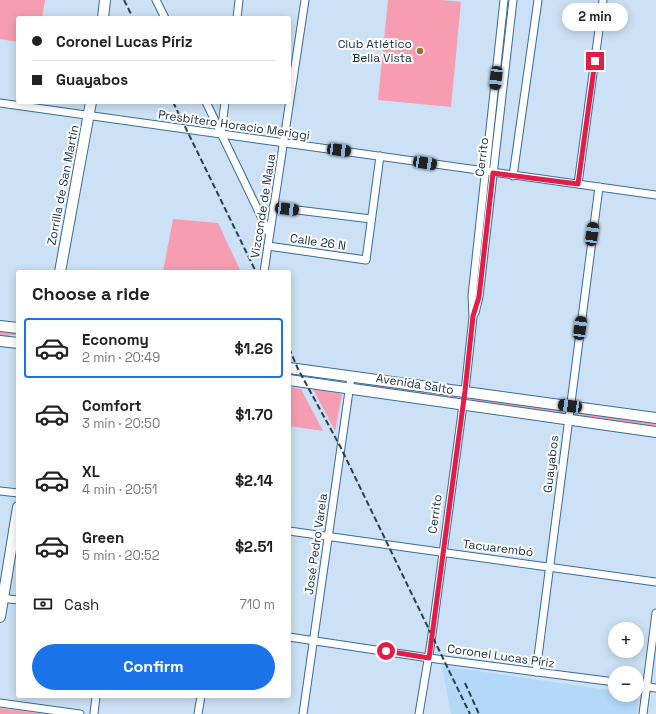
<!DOCTYPE html>
<html lang="en">
<head>
<meta charset="utf-8">
<style>
  body { margin:0; font-family:"Space Grotesk",sans-serif; background:#f6f6f6; color:#222; height:100vh; display:flex; flex-direction:column; font-size:15px; white-space:nowrap }
  * { box-sizing:border-box; margin:0 }
  p { font-size:13px; color:#767676 }
  .icon { flex:none; width:22px; height:22px; fill:none; stroke:currentColor; stroke-width:2; stroke-linecap:round; stroke-linejoin:round }
  .map { position:relative; flex:1; overflow:hidden }
  .panel { position:absolute; left:16px; top:270px; width:275px; height:428px; display:flex; flex-direction:column; background:#fff; border-radius:4px; box-shadow:0 2px 10px #0003 }
  .panel>* { flex:none }
  .banner { position:absolute; left:16px; top:16px; width:275px; height:88px; border-radius:4px; box-shadow:0 2px 10px #0003; display:grid; align-content:center; height:88px; padding:0 16px; background:#fff }
  .fabs { position:absolute; left:608px; top:622px; display:grid; gap:8px }
  .fabs a { display:grid; place-items:center; width:36px; height:36px; border-radius:50%; background:#fff; box-shadow:0 2px 10px #0003; font-size:20px }
  .end { position:absolute; width:18px; height:18px; margin:-9px; border:5px solid #e11d48; background:#fff; box-shadow:0 0 0 2px #fff }
  .from { border-radius:50% }
  .bubble { position:absolute; height:28px; border-radius:14px; background:#fff; box-shadow:0 2px 10px #0003; font-size:13px; font-weight:700; line-height:28px; text-align:center }
  .car { position:absolute; width:12px; height:24px; margin:-12px -6px; border-radius:5px; box-shadow:0 0 3px 1px #0007; background:linear-gradient(#222 24%,#8ab4d8 0 40%,#222 0 76%,#8ab4d8 0 86%,#222 0) }
  .banner b { display:flex; align-items:center; gap:14px; height:38px; font-size:15px }
  .banner b+b { border-top:1px solid #e0e0e0 }
  .banner i { width:10px; height:10px; background:#222 }
  ul { padding:0; list-style:none }
  li { display:flex; align-items:center; gap:12px; height:60px; margin:0 8px 6px; padding:0 8px; border:2px solid transparent; border-radius:4px }
  li div { flex:1 }
  li b { display:block; font-size:15px }
  li em { font-style:normal; font-weight:700 }
  li.selected { border-color:#1a73e8 }
  li>.icon { width:36px; height:36px; stroke-width:1.5 }
  h2 { padding:0 16px; font-size:18px; line-height:48px }
  .pay { display:flex; align-items:center; gap:10px; height:44px; padding:0 16px; font-size:15px }
  .pay p { margin-inline-start:auto }
  .action { display:flex; gap:8px; margin-top:auto; padding:8px 16px }
  .action a { flex:1; height:46px; border-radius:24px; background:#1a73e8; color:#fff; font-size:16px; font-weight:700; line-height:46px; text-align:center }
  .map>svg:first-child { display:block }
</style>
</head>
<body>
<div class="map">
<svg width="656" height="714" viewBox="0 0 656 714">
  <rect width="100%" height="100%" fill="#cce1f5"/>
  <path fill="#b4d9f8" d="M442,666L615,691V695H639L636,714H451Z"/>
  <g fill="#f79db1">
    <path d="M0,0H45L42,18H18V42L0,39Z"/>
    <path d="M388,0H442L461,2L451,107L378,100Z"/>
    <path d="M173,219L218,223L241,272H163Z"/>
    <path d="M0,329L18,332V334L7,336L0,335Z"/>
    <path d="M358,381L458,394L457,399L357,386Z"/>
    <path d="M289,387L301,389L323,431L289,426Z"/>
    <path d="M313,389L342,394L335,431Z"/>
    <path d="M472,396L562,410L561,415L471,401Z"/>
    <path d="M581,412L656,422V428L580,417Z"/>
    <path d="M0,708L45,714H0Z"/>
  </g>
  <g fill="none" stroke-linecap="round" stroke-linejoin="round">
    <defs>
      <g id="street">
        <path d="M156,0L165,18"/>
        <path d="M237,18L239,0"/>
        <path d="M206,102L269,233"/>
        <path d="M0,103L656,195"/>
        <path d="M221,134L225,102"/>
        <path d="M513,176L538,0"/>
        <path d="M578,184L603,0"/>
        <path d="M273,207L371,219"/>
        <path d="M268,246L366,260L380,156"/>
        <path d="M264,272L305,0"/>
        <path d="M475,313L479,297L513,0"/>
        <path d="M465,391L473,317L472,296L504,0"/>
        <path d="M0,491L18,493"/>
        <path d="M289,531L656,582"/>
        <path d="M0,598L18,600"/>
        <path d="M289,637L429,658L615,682"/>
        <path d="M536,672L599,187"/>
        <path d="M637,685L656,688"/>
        <path d="M0,703L80,714"/>
        <path d="M94,714L96,696"/>
        <path d="M198,714L201,696"/>
        <path d="M303,714L351,377"/>
        <path d="M419,714L431,642L463,405"/>
        <path d="M643,714L656,613"/>
      </g>
      <g id="secondary">
        <path d="M103,18L105,0"/>
        <path d="M60,272L91,102"/>
        <path d="M0,326L18,328"/>
        <path d="M0,341L18,343"/>
        <path d="M289,368L656,418"/>
        <path d="M289,380L656,432"/>
        <path d="M0,617L18,507"/>
      </g>
    </defs>
    <use href="#street" stroke="#376c96" stroke-width="9"/>
    <use href="#secondary" stroke="#376c96" stroke-width="12"/>
    <use href="#street" stroke="#fff" stroke-width="7"/>
    <use href="#secondary" stroke="#fff" stroke-width="10"/>
    <g stroke="#293f52" stroke-width="2" stroke-dasharray="6 3" stroke-linecap="butt">
      <path d="M124,0L133,18"/>
      <path d="M173,102L256,272"/>
      <path d="M289,348L298,369L340,446L470,714"/>
      <path d="M465,683L479,714"/>
    </g>
  </g>
  <g fill="none" stroke-linecap="round" stroke-linejoin="round">
    <path stroke="#e11d48" stroke-width="5" d="M386,651L429,658L465,391L473,316L479,297L493,173L578,184L595,61"/>
  </g>
  <circle fill="#a86d2d" stroke="#fff" stroke-width="1.5" cx="420" cy="51" r="4"/>
  <g text-anchor="middle" dominant-baseline="central" stroke-width="4" stroke-linejoin="round" paint-order="stroke">
    <g font-size="12" fill="#162d3f" stroke="#fff" text-anchor="end">
      <text x="412" y="44">Club Atlético<tspan x="412" dy="14">Bella Vista</tspan></text>
    </g>
    <g font-size="12" fill="#162d3f" stroke="#fff">
      <text transform="translate(234 125) rotate(8)">Presbítero Horacio Meriggi</text>
      <text transform="translate(482 157) rotate(-83)">Cerrito</text>
      <text transform="translate(63 185) rotate(-79)">Zorrilla de San Martín</text>
      <text transform="translate(263 206) rotate(-81)">Vizconde de Maua</text>
      <text transform="translate(318 242) rotate(8)">Calle 26 N</text>
      <text transform="translate(415 384) rotate(9)">Avenida Salto</text>
      <text transform="translate(551 464) rotate(-83)">Guayabos</text>
      <text transform="translate(435 514) rotate(-82)">Cerrito</text>
      <text transform="translate(316 544) rotate(-82)">José Pedro Varela</text>
      <text transform="translate(498 548) rotate(7)">Tacuarembó</text>
      <text transform="translate(501 656) rotate(8)">Coronel Lucas Píriz</text>
    </g>
  </g>
</svg>
<div class="fabs">
<a>+</a>
<a>−</a>
</div>
<i class="end from" style="left:386px;top:651px"></i>
<i class="end" style="left:595px;top:61px"></i>
<div class="bubble" style="left:562px;top:3px;width:66px">2 min</div>
<i class="car" style="left:496px;top:78px;rotate:186deg"></i>
<i class="car" style="left:339px;top:150px;rotate:97deg"></i>
<i class="car" style="left:425px;top:163px;rotate:99deg"></i>
<i class="car" style="left:287px;top:209px;rotate:97deg"></i>
<i class="car" style="left:592px;top:234px;rotate:8deg"></i>
<i class="car" style="left:580px;top:328px;rotate:8deg"></i>
<i class="car" style="left:570px;top:406px;rotate:278deg"></i>
<div class="banner">
<b><i class="from"></i>Coronel Lucas Píriz</b>
<b><i></i>Guayabos</b>
</div>
<section class="panel">
<h2>Choose a ride</h2>
<ul>
<li class="selected"><svg class="icon" aria-label="car" viewBox="0 0 24 24"><path d="M5 17H2v-5l4-1 3-4h7l3 4 3 1v5h-3M9 17h6M6 11h13"/><circle cx="7" cy="17" r="2"/><circle cx="17" cy="17" r="2"/></svg><div><b>Economy</b><p>2 min · 20:49</p></div><em>$1.26</em></li>
<li><svg class="icon" aria-label="car" viewBox="0 0 24 24"><path d="M5 17H2v-5l4-1 3-4h7l3 4 3 1v5h-3M9 17h6M6 11h13"/><circle cx="7" cy="17" r="2"/><circle cx="17" cy="17" r="2"/></svg><div><b>Comfort</b><p>3 min · 20:50</p></div><em>$1.70</em></li>
<li><svg class="icon" aria-label="car" viewBox="0 0 24 24"><path d="M5 17H2v-5l4-1 3-4h7l3 4 3 1v5h-3M9 17h6M6 11h13"/><circle cx="7" cy="17" r="2"/><circle cx="17" cy="17" r="2"/></svg><div><b>XL</b><p>4 min · 20:51</p></div><em>$2.14</em></li>
<li><svg class="icon" aria-label="car" viewBox="0 0 24 24"><path d="M5 17H2v-5l4-1 3-4h7l3 4 3 1v5h-3M9 17h6M6 11h13"/><circle cx="7" cy="17" r="2"/><circle cx="17" cy="17" r="2"/></svg><div><b>Green</b><p>5 min · 20:52</p></div><em>$2.51</em></li>
</ul>
<div class="pay"><svg class="icon" aria-label="cash" viewBox="0 0 24 24"><path d="M3 7h18v10H3z"/><circle cx="12" cy="12" r="2"/></svg>Cash<p>710 m</p></div>
<div class="action"><a>Confirm</a></div>
</section>
</div>
</body>
</html>
